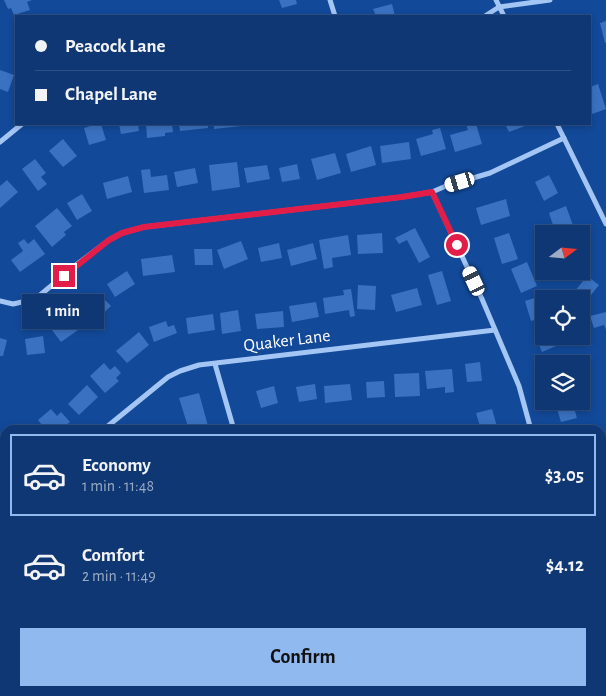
<!DOCTYPE html>
<html lang="en">
<head>
<meta charset="utf-8">
<style>
  body { margin:0; font-family:"Alegreya Sans",sans-serif; background:#173f78; color:#f1f3f6; height:100vh; display:flex; flex-direction:column; font-size:19px; white-space:nowrap }
  * { box-sizing:border-box; margin:0 }
  p { font-size:16px; color:#9bacc4 }
  .icon { flex:none; width:28px; height:28px; fill:none; stroke:currentColor; stroke-width:2; stroke-linecap:round; stroke-linejoin:round }
  .map { position:relative; flex:1; overflow:hidden }
  .side { position:absolute; left:0px; top:425px; width:606px; height:271px; display:flex; flex-direction:column; background:#0e3773; border-radius:15px 15px 0 0; box-shadow:0 2px 8px #0003,0 0 0 1px #2e5185 }
  .side>* { flex:none }
  .hud { position:absolute; left:15px; top:15px; width:576px; height:110px; border-radius:0px; box-shadow:0 2px 8px #0003,0 0 0 1px #2e5185; display:grid; align-content:center; height:110px; padding:0 20px; background:#0e3773 }
  .needle { width:32px; rotate:74deg }
  .buttons { position:absolute; left:535px; top:225px; display:grid; gap:10px }
  .buttons a { display:grid; place-items:center; width:55px; height:55px; border-radius:0px; background:#0e3773; box-shadow:0 2px 8px #0003,0 0 0 1px #2e5185; font-size:25px }
  .end { position:absolute; width:22px; height:22px; margin:-11px; border:6px solid #e11d48; background:#fff; box-shadow:0 0 0 2px #fff }
  .from { border-radius:50% }
  .bubble { position:absolute; height:35px; border-radius:0px; background:#0e3773; box-shadow:0 2px 8px #0003,0 0 0 1px #2e5185; font-size:16px; font-weight:600; line-height:35px; text-align:center }
  .car { position:absolute; width:15px; height:30px; margin:-15px -8px; border-radius:6px; box-shadow:0 0 4px 1px #0007; background:linear-gradient(#fff 24%,#345 0 40%,#fff 0 76%,#345 0 86%,#fff 0) }
  .hud b { display:flex; align-items:center; gap:18px; height:48px; font-size:19px }
  .hud b+b { border-top:1px solid #2e5185 }
  .hud i { width:12px; height:12px; background:#f1f3f6 }
  ul { padding:9px 0 0; list-style:none }
  li { display:flex; align-items:center; gap:15px; height:82px; margin:0 10px 8px; padding:0 10px; border:2px solid transparent; border-radius:0px }
  li div { flex:1 }
  li b { display:block; font-size:19px }
  li em { font-style:normal; font-weight:600 }
  li.selected { border-color:#90b9f0 }
  li>.icon { width:45px; height:45px; stroke-width:1.5 }
  .cta { display:flex; gap:10px; margin-top:auto; padding:10px 20px }
  .cta a { flex:1; height:58px; border-radius:0px; background:#90b9f0; color:#111; font-size:20px; font-weight:600; line-height:58px; text-align:center }
  .map>svg:first-child { display:block }
</style>
</head>
<body>
<div class="map">
<svg width="606" height="696" viewBox="0 0 606 696">
  <rect width="100%" height="100%" fill="#124999"/>
  <g fill="#3a72c1">
    <path d="M4,0H32L27,2L30,10L14,15L11,8L8,9Z"/>
    <path d="M279,0H296L297,4L282,8Z"/>
    <path d="M392,4L395,16H376L373,9Z"/>
    <path d="M606,21V43H605L600,23Z"/>
    <path d="M0,70L14,75L8,92L0,89Z"/>
    <path d="M598,84L606,109L592,114L590,107V87Z"/>
    <path d="M97,124H101L106,140L89,145L84,128Z"/>
    <path d="M119,124H138L139,131L121,134Z"/>
    <path d="M146,124H172L173,132L165,133V136L147,138Z"/>
    <path d="M179,124H208V128L180,131Z"/>
    <path d="M214,124H241L242,126L214,129Z"/>
    <path d="M466,124H476L482,144L455,152L450,135L468,130Z"/>
    <path d="M505,124H524L525,126L509,132Z"/>
    <path d="M440,128L446,149L421,156L416,139L433,134L432,130Z"/>
    <path d="M63,139L77,156L63,167L49,151Z"/>
    <path d="M409,142L411,159L382,163L380,146Z"/>
    <path d="M371,146L376,165L351,172L346,154Z"/>
    <path d="M335,153L341,173L317,180L311,159Z"/>
    <path d="M35,159L46,173L41,177L47,184L38,191L22,169Z"/>
    <path d="M237,162L240,187L212,191L209,165Z"/>
    <path d="M297,164L300,179L282,182L279,168Z"/>
    <path d="M267,165L270,179L247,183L244,168Z"/>
    <path d="M195,168L198,183L177,187L174,172Z"/>
    <path d="M150,169L151,177L167,175L169,190L144,193L141,170Z"/>
    <path d="M549,175L558,193L544,201L535,182Z"/>
    <path d="M128,176L132,192L107,199L103,183Z"/>
    <path d="M7,180L18,192L0,208V186Z"/>
    <path d="M82,194L92,211L77,220L67,203Z"/>
    <path d="M506,199L510,216L481,225L476,208Z"/>
    <path d="M566,206L574,228L559,234H556L549,213Z"/>
    <path d="M57,208L72,226L64,232L66,235L52,247L35,226Z"/>
    <path d="M415,228L430,257L419,263L407,240L399,244L395,238Z"/>
    <path d="M382,233L383,253L358,254L357,235Z"/>
    <path d="M509,233L518,259L502,264L494,238Z"/>
    <path d="M348,235L351,255L332,258L333,267L324,269L319,240Z"/>
    <path d="M24,239L28,244L34,239L45,254L20,272L11,260L23,251L18,243Z"/>
    <path d="M241,241L248,259L224,269L217,250Z"/>
    <path d="M279,243L282,258L261,262L258,248Z"/>
    <path d="M313,243L317,259L291,266L287,250Z"/>
    <path d="M194,249H212L213,265H195Z"/>
    <path d="M172,255L175,272L143,276L141,259Z"/>
    <path d="M527,262L537,286L521,293L511,269Z"/>
    <path d="M127,271L135,284L115,297L107,284Z"/>
    <path d="M442,271L451,301L437,305L428,275Z"/>
    <path d="M587,276L599,285L586,301L575,291Z"/>
    <path d="M358,285L376,286L375,310L357,309Z"/>
    <path d="M417,288L422,305L396,312L391,295Z"/>
    <path d="M351,289L355,316L350,317L349,310L325,314L323,298L344,295L343,290Z"/>
    <path d="M99,294L111,306L97,319L85,307Z"/>
    <path d="M541,296L544,305V317L531,321L525,301Z"/>
    <path d="M316,302L319,317L292,322L289,306Z"/>
    <path d="M238,310L241,331L222,334L220,313Z"/>
    <path d="M283,311L284,327L257,329L255,314Z"/>
    <path d="M606,312V330L604,325L594,328L590,316Z"/>
    <path d="M213,314L215,330L188,334L186,318Z"/>
    <path d="M72,316L81,328L61,342L52,330Z"/>
    <path d="M166,321L168,327L174,325L177,333L154,342L149,327Z"/>
    <path d="M139,332L149,345L127,363L116,351Z"/>
    <path d="M544,332V336H552L556,346L542,352L535,335Z"/>
    <path d="M43,336L45,353L27,355L25,339Z"/>
    <path d="M0,338L7,340L3,356H0Z"/>
    <path d="M480,362L482,381L467,382L465,364Z"/>
    <path d="M104,363L110,370L115,366L121,373L116,378L119,381L105,393L90,376Z"/>
    <path d="M452,369L454,392L445,393V387L427,389L425,371Z"/>
    <path d="M419,373L420,396L395,397L394,374Z"/>
    <path d="M384,381L385,397L367,398L366,382Z"/>
    <path d="M315,384L317,399L299,402L296,387Z"/>
    <path d="M350,384L352,400L325,403L324,386Z"/>
    <path d="M87,385L98,397L79,415L68,404Z"/>
    <path d="M274,386L278,403L261,408L256,391Z"/>
    <path d="M199,393L208,426L195,430H189L179,398Z"/>
    <path d="M572,401L577,418L561,422L555,402Z"/>
    <path d="M51,409L57,416L61,412L70,422L60,430H46L38,420Z"/>
    <path d="M492,409L498,430H481L476,413Z"/>
    <path d="M0,453L5,466V470L0,472Z"/>
    <path d="M601,496H604L606,503V513L601,515Z"/>
    <path d="M606,531V560L602,561L601,532Z"/>
    <path d="M5,534V556H4L0,540V535Z"/>
    <path d="M606,567V586L605,587L601,568Z"/>
    <path d="M103,691H120L121,696H104Z"/>
    <path d="M191,691H216V692L208,694V696H192Z"/>
    <path d="M363,691H378L379,696H364Z"/>
    <path d="M485,691H503L504,696H486Z"/>
    <path d="M542,691H564L565,696H543Z"/>
  </g>
  <g fill="none" stroke-linecap="round" stroke-linejoin="round">
    <g stroke="#a4c6f4" stroke-width="5">
      <path d="M330,0L335,16"/>
      <path d="M496,0L504,16"/>
      <path d="M485,16L499,7L550,0"/>
      <path d="M557,124L606,224"/>
      <path d="M0,142L22,124"/>
      <path d="M432,192L482,299L519,386L531,430"/>
      <path d="M0,301L13,304L31,300L39,296L76,265L109,240L122,233L144,227L402,197L432,192L446,186L490,173L564,138"/>
      <path d="M215,364L234,430"/>
      <path d="M103,430L168,377L180,371L199,365L495,330"/>
      <path d="M0,503L5,501"/>
      <path d="M0,668L5,686"/>
      <path d="M601,690L603,696"/>
      <path d="M6,691L8,696"/>
      <path d="M155,691L156,696"/>
      <path d="M304,691L306,696"/>
      <path d="M452,691L453,696"/>
    </g>
  </g>
  <g fill="none" stroke-linecap="round" stroke-linejoin="round">
    <path stroke="#e11d48" stroke-width="6" d="M64,276L109,240L122,233L144,227L402,197L432,192L457,245"/>
  </g>
  <g text-anchor="middle" dominant-baseline="central" stroke-width="4.5" stroke-linejoin="round" paint-order="stroke">
    <g font-size="18" fill="#fff" stroke="#124999">
      <text transform="translate(287 341) rotate(-7)">Quaker Lane</text>
    </g>
  </g>
</svg>
<div class="buttons">
<a><svg class="needle" viewBox="-14 -14 28 28"><path d="M0-13l5 13h-10z" fill="#e53935"/><path d="M0 13l5-13h-10z" fill="#9bacc4"/></svg></a>
<a><svg class="icon" aria-label="locate" viewBox="0 0 24 24"><circle cx="12" cy="12" r="6"/><path d="M12 2v4M12 18v4M2 12h4M18 12h4"/></svg></a>
<a><svg class="icon" aria-label="layers" viewBox="0 0 24 24"><path d="M12 4l9 5-9 5-9-5zM3 14l9 5 9-5"/></svg></a>
</div>
<i class="end from" style="left:457px;top:245px"></i>
<i class="end" style="left:64px;top:276px"></i>
<div class="bubble" style="left:22px;top:294px;width:82px">1 min</div>
<i class="car" style="left:460px;top:182px;rotate:253deg"></i>
<i class="car" style="left:474px;top:281px;rotate:335deg"></i>
<div class="hud">
<b><i class="from"></i>Peacock Lane</b>
<b><i></i>Chapel Lane</b>
</div>
<section class="side">
<ul>
<li class="selected"><svg class="icon" aria-label="car" viewBox="0 0 24 24"><path d="M5 17H2v-5l4-1 3-4h7l3 4 3 1v5h-3M9 17h6M6 11h13"/><circle cx="7" cy="17" r="2"/><circle cx="17" cy="17" r="2"/></svg><div><b>Economy</b><p>1 min · 11:48</p></div><em>$3.05</em></li>
<li><svg class="icon" aria-label="car" viewBox="0 0 24 24"><path d="M5 17H2v-5l4-1 3-4h7l3 4 3 1v5h-3M9 17h6M6 11h13"/><circle cx="7" cy="17" r="2"/><circle cx="17" cy="17" r="2"/></svg><div><b>Comfort</b><p>2 min · 11:49</p></div><em>$4.12</em></li>
</ul>
<div class="cta"><a>Confirm</a></div>
</section>
</div>
</body>
</html>
